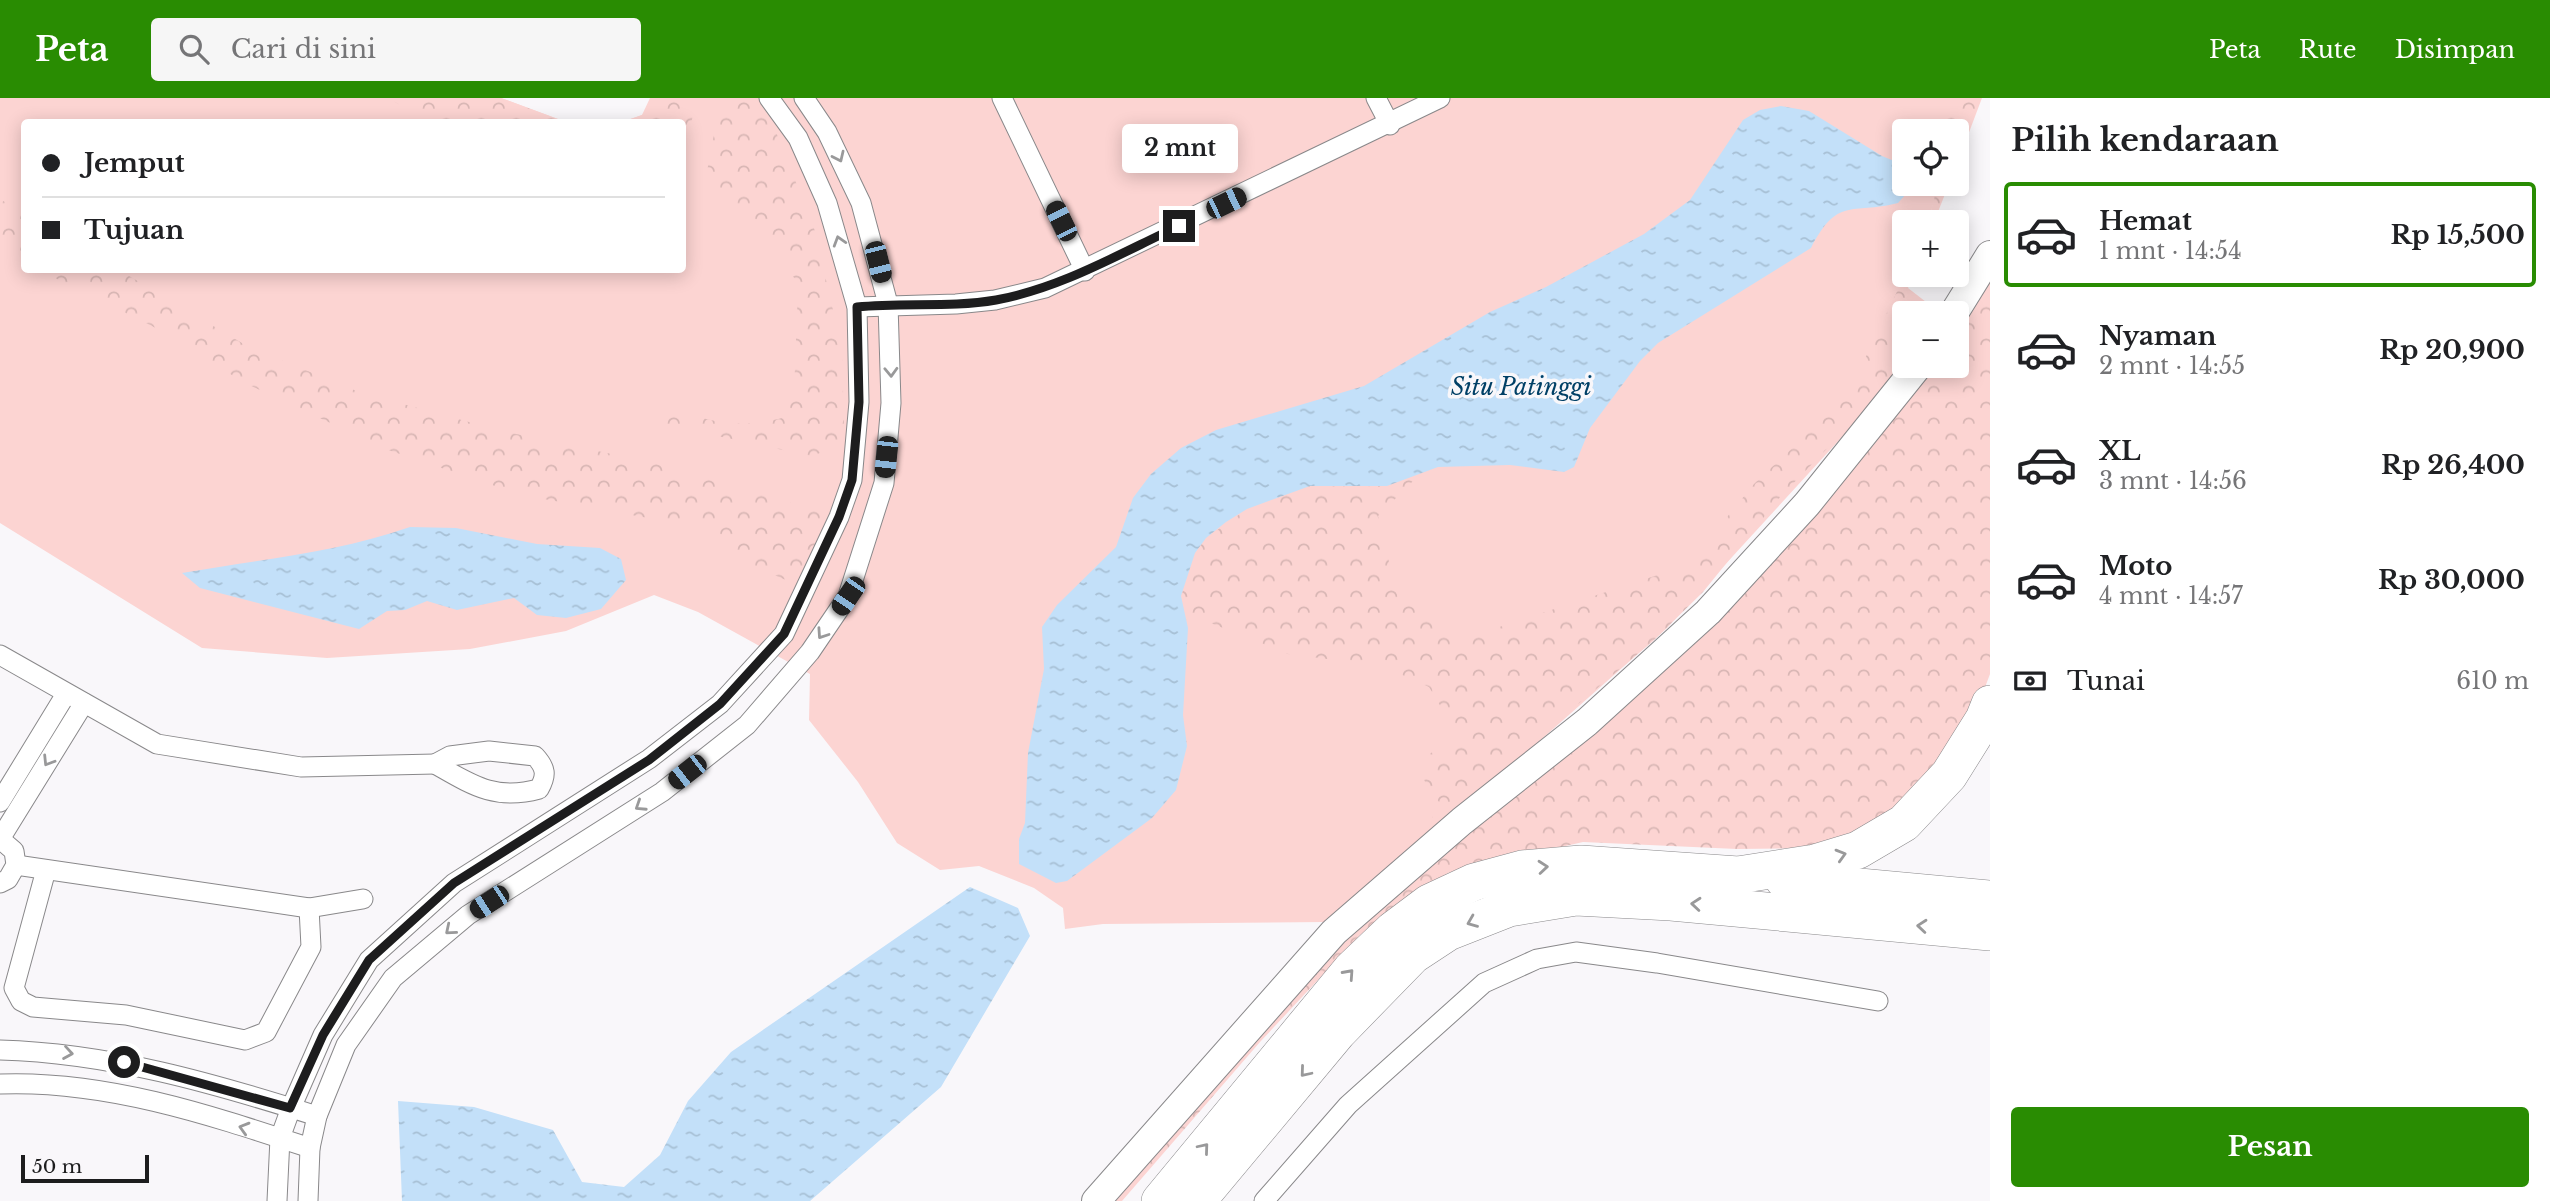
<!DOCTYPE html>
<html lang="id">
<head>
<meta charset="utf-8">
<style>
  body { margin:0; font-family:"Libre Baskerville",serif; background:#f6f6f6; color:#202124; height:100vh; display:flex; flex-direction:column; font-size:26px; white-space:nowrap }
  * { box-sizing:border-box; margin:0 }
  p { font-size:23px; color:#757577 }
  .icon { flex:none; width:38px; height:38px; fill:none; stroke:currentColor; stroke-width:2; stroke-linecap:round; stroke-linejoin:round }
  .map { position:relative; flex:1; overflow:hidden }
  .side { display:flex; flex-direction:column; background:#fff; width:560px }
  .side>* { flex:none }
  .hud { position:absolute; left:21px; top:21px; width:665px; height:154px; border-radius:7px; box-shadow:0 4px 18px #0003; display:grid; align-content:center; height:154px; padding:0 21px; background:#fff }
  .fabs { position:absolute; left:1892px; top:21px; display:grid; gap:14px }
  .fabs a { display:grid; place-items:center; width:77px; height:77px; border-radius:7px; background:#fff; box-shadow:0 4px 18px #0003; font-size:35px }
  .scale { position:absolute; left:21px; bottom:18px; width:128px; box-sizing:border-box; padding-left:7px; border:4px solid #1d1d1e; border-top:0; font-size:19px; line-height:24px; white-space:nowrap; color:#1d1d1e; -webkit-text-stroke:5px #f9f7fa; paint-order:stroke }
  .end { position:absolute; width:32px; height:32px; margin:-16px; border:9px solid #1d1d1e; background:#fff; box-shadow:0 0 0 4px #fff }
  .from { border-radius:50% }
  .bubble { position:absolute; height:49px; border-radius:7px; background:#fff; box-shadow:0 4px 18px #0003; font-size:23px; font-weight:700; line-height:49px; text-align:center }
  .car { position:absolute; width:21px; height:42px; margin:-21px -10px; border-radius:9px; box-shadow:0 0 5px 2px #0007; background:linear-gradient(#222 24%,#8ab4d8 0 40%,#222 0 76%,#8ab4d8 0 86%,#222 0) }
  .hud b { display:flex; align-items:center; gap:24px; height:66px; font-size:26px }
  .hud b+b { border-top:2px solid #e0e0e0 }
  .hud i { width:18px; height:18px; background:#202124 }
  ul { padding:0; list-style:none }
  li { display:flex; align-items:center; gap:21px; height:105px; margin:0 14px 10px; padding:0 7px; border:4px solid transparent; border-radius:7px }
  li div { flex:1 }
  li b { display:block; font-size:26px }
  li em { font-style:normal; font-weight:700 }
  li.active { border-color:#298c02 }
  li>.icon { width:63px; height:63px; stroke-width:1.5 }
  h2 { padding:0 21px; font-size:32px; line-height:84px }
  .pay { display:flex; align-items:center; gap:18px; height:77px; padding:0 21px; font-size:26px }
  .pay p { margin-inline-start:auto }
  .cta { display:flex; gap:14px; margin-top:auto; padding:14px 21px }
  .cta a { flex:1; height:80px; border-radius:7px; background:#298c02; color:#fff; font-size:28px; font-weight:700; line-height:80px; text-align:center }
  header { display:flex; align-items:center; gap:42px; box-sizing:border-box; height:98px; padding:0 35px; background:#298c02; color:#fff }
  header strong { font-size:33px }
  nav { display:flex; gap:38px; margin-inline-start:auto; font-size:24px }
  .search { width:490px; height:63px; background:#f6f6f6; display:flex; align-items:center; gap:18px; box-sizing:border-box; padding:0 24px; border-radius:7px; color:#757577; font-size:26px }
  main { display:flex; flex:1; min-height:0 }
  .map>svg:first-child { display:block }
</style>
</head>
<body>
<header>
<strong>Peta</strong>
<div class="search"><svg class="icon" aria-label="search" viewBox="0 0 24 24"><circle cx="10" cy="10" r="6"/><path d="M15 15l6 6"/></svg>Cari di sini</div>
<nav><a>Peta</a><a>Rute</a><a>Disimpan</a></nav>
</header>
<main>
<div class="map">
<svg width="1990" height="1103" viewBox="0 0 1990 1103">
  <defs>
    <pattern id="forest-crowns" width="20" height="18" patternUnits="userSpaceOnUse" patternTransform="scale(1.75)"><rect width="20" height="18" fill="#fcd4d2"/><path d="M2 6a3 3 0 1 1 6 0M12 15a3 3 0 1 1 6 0" fill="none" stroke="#d8b6b4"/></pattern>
    <pattern id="water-ripples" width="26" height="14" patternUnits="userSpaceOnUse" patternTransform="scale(1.75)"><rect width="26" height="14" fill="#c3e0f9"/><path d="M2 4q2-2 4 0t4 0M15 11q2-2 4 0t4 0" fill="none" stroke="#a7c0d5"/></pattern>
  </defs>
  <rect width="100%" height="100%" fill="#f9f7fa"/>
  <path fill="#fcd4d2" d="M0,0H501L566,24H24V172H682V24H622L642,17L650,0H1974L1956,33H1904V86H1939L1928,124H1904L1905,177L1893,206L1904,215V266L1886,291L1667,530L1447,725L1325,824L1103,826L1065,831L1063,810L1034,790L979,768L940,772L897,745L858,684L809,622L810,576L698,514L654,497L566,533L470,551L327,560L202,550L0,425Z"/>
  <g fill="url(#forest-crowns)">
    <path d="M387,0H501L566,24H433Z"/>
    <path d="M658,0H702L692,21L683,67L682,24H622L642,17Z"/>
    <path d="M721,0H752L776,34L814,130L842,251L844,331L835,350L811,358L648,323L673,307C707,327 747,331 785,319L794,297L798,187L773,142L704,89Z"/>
    <path d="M1944,0H1982L1957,66L1956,33H1941Z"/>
    <path d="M1938,86H1949L1934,124H1928Z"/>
    <path d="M0,101L24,116V163L0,149Z"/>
    <path d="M39,172H119L247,248L359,294L502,333L650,364L839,419L806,491L754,468L692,428L522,397L388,352L245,285L152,228Z"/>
    <path d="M1990,172V576L1972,624L1916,705L1825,750L1737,751L1583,744L1448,775L1360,837L1260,944L1122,1103H1114L1254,938L1357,831L1526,686L1928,268H1956L1957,230Z"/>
    <path d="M1905,177H1913L1908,190L1939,214L1904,215V263L1879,297L1781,398L1703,494L1652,544L1540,638L1416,756L1439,704L1427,689L1417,663L1459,639L1429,589L1382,568L1288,556L1188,516L1181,498L1195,455L1206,440L1247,411L1310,388L1368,389L1423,373L1378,418L1398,501L1469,539L1688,467L1754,386L1822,322L1860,271Z"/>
  </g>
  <g fill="url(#water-ripples)">
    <path d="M1781,8L1809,13L1882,58L1904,67L1906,96L1898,105C1850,117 1838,98 1811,150L1658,245L1640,263L1590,330L1574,369L1564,374L1510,367L1438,369L1387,388H1310L1247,411L1226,424L1206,440L1195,455L1181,498L1188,530L1183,617L1187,648L1176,692L1152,720L1067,783L1056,785L1019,766V741L1025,725L1028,655L1044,571L1042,529L1057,507L1116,449L1133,400L1151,376L1181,350L1216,332L1364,288L1490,214L1546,189L1644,136L1690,102L1743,22L1760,12Z"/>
    <path d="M410,429L456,430L537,446L600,450L621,461L626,482L601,511L566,520L537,517L514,500L457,512L427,503L405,512L387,513L359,531L200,490L182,475C260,461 336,455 410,429Z"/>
    <path d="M970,789L1018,810L1030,838L941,989L810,1103H402L398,1003L474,1009L553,1032L582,1084L624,1089L660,1057L688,1003L731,954Z"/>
  </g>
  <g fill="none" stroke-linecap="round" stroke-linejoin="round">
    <defs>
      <g id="street">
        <path d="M1002,0L1085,173"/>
        <path d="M1376,0L1390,27"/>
        <path d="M857,209L956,206L995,202L1045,190L1440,0"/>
        <path d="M0,557L157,646L301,669L435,666"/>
        <path d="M489,653L535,658C546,670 547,677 539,691C495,703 472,687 435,666L450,658Z"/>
        <path d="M0,704L66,596"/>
        <path d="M0,741L84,605"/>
        <path d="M0,741L14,753L16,767L8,781L0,785"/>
        <path d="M16,767L309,810L363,801"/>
        <path d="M46,772L14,890L21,903L33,909L126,917L245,942L266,934L311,849L309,810"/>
        <path d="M0,952C109,955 213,985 317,1018"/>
        <path d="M0,986C106,982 210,1017 310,1050"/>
        <path d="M277,1103L280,1040L291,1010L323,937L369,862L454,785L649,661L720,606L784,536L839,419L852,382L859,304L857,209L827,105L798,40L769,0"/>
        <path d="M308,1103L310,1050L317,1018L346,947L393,880L468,817L662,694L747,627L810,554L848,498L884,385L891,305L888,206L861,105L827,34L804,0"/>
        <path d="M1264,1103L1348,1007L1484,885L1537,861L1576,854L1657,865L1878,903"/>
      </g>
      <g id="secondary">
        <path d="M1954,215L1990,157"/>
        <path d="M1096,1103L1334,834L1462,723L1587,624L1708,514L1807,406L1918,268"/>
      </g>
      <g id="highway">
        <path d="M1784,782L1990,801"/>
        <path d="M1160,1103L1351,872L1393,832L1429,805L1474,784L1522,771L1581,766L1738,777L1815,765L1858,752L1904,725L1949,677L1984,621L1990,606"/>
        <path d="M1197,1103L1338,934L1413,857L1448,834L1509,810L1576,799L1671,804L1990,834"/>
      </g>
    </defs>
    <use href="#street" stroke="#89888a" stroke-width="21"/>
    <use href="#secondary" stroke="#89888a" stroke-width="30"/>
    <use href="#highway" stroke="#89888a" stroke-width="38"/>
    <use href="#street" stroke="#fff" stroke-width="19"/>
    <use href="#secondary" stroke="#fff" stroke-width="28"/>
    <use href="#highway" stroke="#fff" stroke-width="37"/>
  </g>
  <defs><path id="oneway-chevron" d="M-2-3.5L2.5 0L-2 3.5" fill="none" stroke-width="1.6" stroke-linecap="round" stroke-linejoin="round" transform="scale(1.75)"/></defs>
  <g stroke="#99999a">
    <use href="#oneway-chevron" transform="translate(839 59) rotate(65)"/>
    <use href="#oneway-chevron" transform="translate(839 143) rotate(-107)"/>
    <use href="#oneway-chevron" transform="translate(891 274) rotate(88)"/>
    <use href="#oneway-chevron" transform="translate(822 536) rotate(124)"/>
    <use href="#oneway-chevron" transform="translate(48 663) rotate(122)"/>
    <use href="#oneway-chevron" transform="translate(640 708) rotate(147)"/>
    <use href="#oneway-chevron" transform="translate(1841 757) rotate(-16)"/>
    <use href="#oneway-chevron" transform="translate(1543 769) rotate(-5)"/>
    <use href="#oneway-chevron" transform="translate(1696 806) rotate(-175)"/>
    <use href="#oneway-chevron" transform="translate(1472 824) rotate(158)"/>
    <use href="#oneway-chevron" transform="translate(1922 828) rotate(-175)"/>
    <use href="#oneway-chevron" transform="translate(450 832) rotate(140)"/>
    <use href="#oneway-chevron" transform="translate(1349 876) rotate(-48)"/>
    <use href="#oneway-chevron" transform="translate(68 955) rotate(9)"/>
    <use href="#oneway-chevron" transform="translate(1305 974) rotate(130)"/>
    <use href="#oneway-chevron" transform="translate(244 1030) rotate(-164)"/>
    <use href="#oneway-chevron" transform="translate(1204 1050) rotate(-50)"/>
  </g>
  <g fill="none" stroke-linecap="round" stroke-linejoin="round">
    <path stroke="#1d1d1e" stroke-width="9" d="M124,964L290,1010L323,937L369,862L454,785L649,662L720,606L784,536L839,419L852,382L859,304L857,209C903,204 950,210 996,202C1061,190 1119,156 1179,128"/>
  </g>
  <g text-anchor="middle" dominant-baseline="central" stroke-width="7" stroke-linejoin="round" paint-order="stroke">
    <g font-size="23" font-style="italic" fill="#014066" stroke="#f9f7fa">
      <text x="1521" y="289">Situ Patinggi</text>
    </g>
  </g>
</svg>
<div class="fabs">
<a><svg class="icon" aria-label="locate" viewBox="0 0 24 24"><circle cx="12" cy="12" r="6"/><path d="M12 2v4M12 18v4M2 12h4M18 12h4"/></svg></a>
<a>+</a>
<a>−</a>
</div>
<div class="scale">50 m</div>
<i class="end from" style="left:124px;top:964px"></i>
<i class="end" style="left:1179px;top:128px"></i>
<div class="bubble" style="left:1122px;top:26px;width:116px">2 mnt</div>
<i class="car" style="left:1226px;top:105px;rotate:64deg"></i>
<i class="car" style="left:1061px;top:123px;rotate:334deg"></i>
<i class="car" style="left:878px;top:164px;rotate:166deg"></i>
<i class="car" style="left:886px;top:359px;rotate:186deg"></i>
<i class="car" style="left:848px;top:498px;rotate:214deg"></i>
<i class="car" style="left:687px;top:674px;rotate:232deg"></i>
<i class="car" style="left:489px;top:804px;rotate:237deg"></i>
<div class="hud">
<b><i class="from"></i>Jemput</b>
<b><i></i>Tujuan</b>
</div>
</div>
<section class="side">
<h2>Pilih kendaraan</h2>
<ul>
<li class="active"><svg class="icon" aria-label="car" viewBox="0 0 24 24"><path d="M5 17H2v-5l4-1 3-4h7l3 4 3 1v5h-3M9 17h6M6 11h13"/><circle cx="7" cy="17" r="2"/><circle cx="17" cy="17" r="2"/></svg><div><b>Hemat</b><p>1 mnt · 14:54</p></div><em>Rp 15,500</em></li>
<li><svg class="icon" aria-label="car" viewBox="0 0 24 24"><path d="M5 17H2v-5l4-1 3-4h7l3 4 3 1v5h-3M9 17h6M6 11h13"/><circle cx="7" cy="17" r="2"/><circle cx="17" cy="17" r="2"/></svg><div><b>Nyaman</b><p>2 mnt · 14:55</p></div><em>Rp 20,900</em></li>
<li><svg class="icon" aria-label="car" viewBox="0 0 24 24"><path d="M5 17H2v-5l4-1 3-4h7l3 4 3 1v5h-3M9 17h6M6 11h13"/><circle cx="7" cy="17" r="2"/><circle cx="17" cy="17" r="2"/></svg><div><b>XL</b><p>3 mnt · 14:56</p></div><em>Rp 26,400</em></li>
<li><svg class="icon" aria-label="car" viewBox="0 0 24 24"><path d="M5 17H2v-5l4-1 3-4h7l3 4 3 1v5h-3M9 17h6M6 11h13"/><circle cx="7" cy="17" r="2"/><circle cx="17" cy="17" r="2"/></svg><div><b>Moto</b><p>4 mnt · 14:57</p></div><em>Rp 30,000</em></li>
</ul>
<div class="pay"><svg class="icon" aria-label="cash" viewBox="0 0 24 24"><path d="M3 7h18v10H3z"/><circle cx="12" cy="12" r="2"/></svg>Tunai<p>610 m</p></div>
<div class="cta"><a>Pesan</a></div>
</section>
</main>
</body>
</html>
